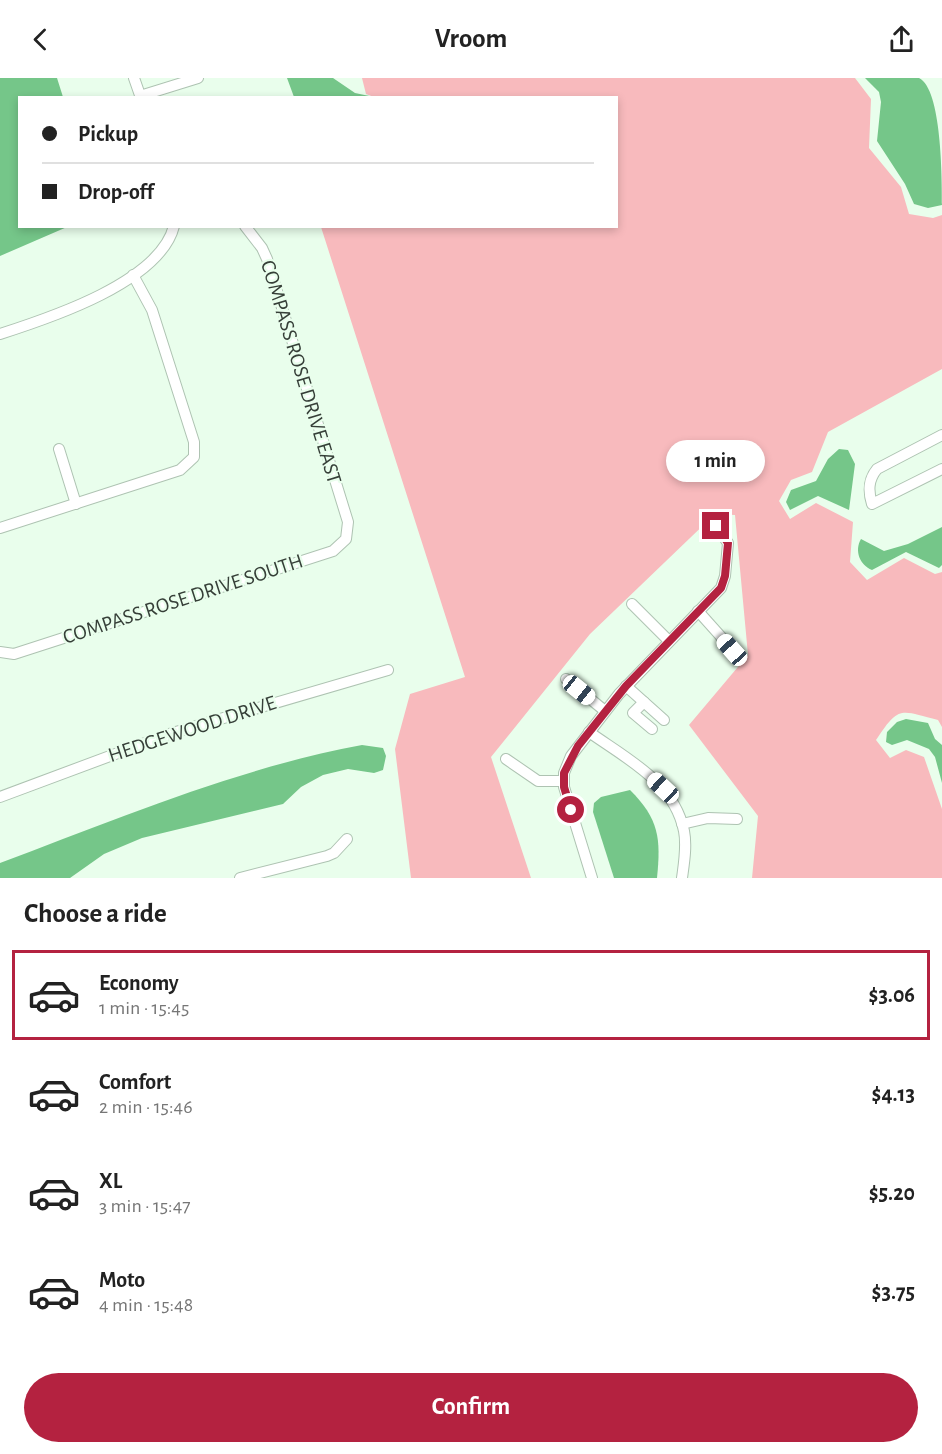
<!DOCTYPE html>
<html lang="en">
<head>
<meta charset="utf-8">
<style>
  body { margin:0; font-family:"Alegreya Sans",sans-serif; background:#f2f2f2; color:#222; height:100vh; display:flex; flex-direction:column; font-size:22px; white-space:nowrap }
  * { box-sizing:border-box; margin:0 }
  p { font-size:20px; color:#767676 }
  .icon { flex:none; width:33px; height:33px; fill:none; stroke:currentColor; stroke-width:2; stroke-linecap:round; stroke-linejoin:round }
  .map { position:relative; height:800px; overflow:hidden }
  .side { display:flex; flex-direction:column; background:#fff; flex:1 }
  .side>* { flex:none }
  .hud { position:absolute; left:18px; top:18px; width:600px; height:132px; border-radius:0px; box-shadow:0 3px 9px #0003; display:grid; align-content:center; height:132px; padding:0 24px; background:#fff }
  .end { position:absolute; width:27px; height:27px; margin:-14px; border:8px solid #b42240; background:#fff; box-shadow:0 0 0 3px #fff }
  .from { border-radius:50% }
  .bubble { position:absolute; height:42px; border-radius:21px; background:#fff; box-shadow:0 3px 9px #0003; font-size:20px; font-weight:600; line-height:42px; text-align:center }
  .car { position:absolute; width:18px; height:36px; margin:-18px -9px; border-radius:8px; box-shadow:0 0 4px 2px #0007; background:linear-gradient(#fff 24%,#345 0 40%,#fff 0 76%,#345 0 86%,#fff 0) }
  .hud b { display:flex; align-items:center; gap:21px; height:57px; font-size:22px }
  .hud b+b { border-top:2px solid #e0e0e0 }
  .hud i { width:15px; height:15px; background:#222 }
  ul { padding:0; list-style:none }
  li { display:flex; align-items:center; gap:18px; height:90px; margin:0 12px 9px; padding:0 12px; border:3px solid transparent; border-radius:0px }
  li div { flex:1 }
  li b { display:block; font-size:22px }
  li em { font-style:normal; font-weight:600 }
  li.active { border-color:#b42240 }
  li>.icon { width:54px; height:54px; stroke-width:1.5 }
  h2 { padding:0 24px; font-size:27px; line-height:72px }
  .primary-button { display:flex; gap:12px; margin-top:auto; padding:12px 24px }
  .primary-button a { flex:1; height:69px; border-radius:36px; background:#b42240; color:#fff; font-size:24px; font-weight:600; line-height:69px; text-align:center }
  header { display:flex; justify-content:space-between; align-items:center; height:78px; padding:0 24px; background:#fff; font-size:27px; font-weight:600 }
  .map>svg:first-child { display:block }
</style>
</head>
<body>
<header><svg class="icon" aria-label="back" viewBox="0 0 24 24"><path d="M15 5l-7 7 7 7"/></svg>Vroom<svg class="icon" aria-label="share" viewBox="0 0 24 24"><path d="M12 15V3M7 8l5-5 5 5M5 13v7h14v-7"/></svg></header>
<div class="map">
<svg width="942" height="800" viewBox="0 0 942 800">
  <rect width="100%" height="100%" fill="#e9feec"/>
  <path fill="#f8babd" d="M362,0H855L871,21L869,70L901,109L909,136L933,140L942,137V291L828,354L812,394L791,402L779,423L790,441L816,425L853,444L850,484L867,502L904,480L935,496L942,494V649L938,642C900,632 899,627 876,662L890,680L906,672L924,679L942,731V800H752L758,738L689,647L748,577L735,437L715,436L590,556L491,679L531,800H411L395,671L410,616L465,599L321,149L616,148V20L374,19L366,16Z"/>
  <g fill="#75c689">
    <path d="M0,0H57L63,19L20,20V148L67,149L0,178Z"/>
    <path d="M287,0H333L355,15L374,19H294Z"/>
    <path d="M865,0H919C942,11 942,101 942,127L928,130L914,126L905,106L877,63L881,24L879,14Z"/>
    <path d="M839,371L848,372L855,386L849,432L818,418L790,432L786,424L791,412L816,403L828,381Z"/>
    <path d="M942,449V487L939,490L906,474L872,492C860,487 854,473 861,461L884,473L908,466Z"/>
    <path d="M906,641L928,645L935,661L942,667V705L935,679L929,671L907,662L892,667L886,664L887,654L897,644Z"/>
    <path d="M362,667L383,670L386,678L383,692L374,695L348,691L323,697L301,709L283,726L142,760L104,776L70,800H0V785C117,741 238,690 362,667Z"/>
    <path d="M630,712C659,741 661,760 657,800H614L593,734L594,725L601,719Z"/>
  </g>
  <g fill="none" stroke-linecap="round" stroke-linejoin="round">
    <defs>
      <g id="minor">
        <path d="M134,0L141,20"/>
        <path d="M140,18L198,0"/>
        <path d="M0,256C50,240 160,204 174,148"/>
        <path d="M942,357L877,391C868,402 868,413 872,426L942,391"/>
        <path d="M59,371L76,426"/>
        <path d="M0,450L180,392L194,379V364L152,232L133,197"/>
        <path d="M632,526L668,562"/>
        <path d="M698,533L732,571"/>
        <path d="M0,574L14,576L333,473L346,461L348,444L267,181L262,170L245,148"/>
        <path d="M566,601L605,633"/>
        <path d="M626,608L664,642"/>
        <path d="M644,624L633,635L652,651"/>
        <path d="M589,654C627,681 674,704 684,753C687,768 684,785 682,800"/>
        <path d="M506,681L538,703H564"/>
        <path d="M0,719L169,656L388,592"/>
        <path d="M682,746L708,740L737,741"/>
        <path d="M240,800L327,778L334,775L347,761"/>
        <path d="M592,800L564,709V695L571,678L619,616L721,510L725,498L728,465L716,448"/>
      </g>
    </defs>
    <use href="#minor" stroke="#aec3b2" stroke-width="12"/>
    <use href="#minor" stroke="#fff" stroke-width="10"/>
  </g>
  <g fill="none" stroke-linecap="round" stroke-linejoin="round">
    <path stroke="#b42240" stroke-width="8" d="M571,732L564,709V695L578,668L626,608L721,510L725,498L728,465L716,448"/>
  </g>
  <g text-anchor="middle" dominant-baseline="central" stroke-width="4.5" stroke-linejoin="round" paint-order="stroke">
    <g font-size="21" fill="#363f38" stroke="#e9feec">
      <text transform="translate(301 294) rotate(73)">COMPASS ROSE DRIVE EAST</text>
      <text transform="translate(183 521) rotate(-18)">COMPASS ROSE DRIVE SOUTH</text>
      <text transform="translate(192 651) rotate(-18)">HEDGEWOOD DRIVE</text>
    </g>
  </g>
</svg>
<i class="end from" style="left:571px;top:732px"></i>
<i class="end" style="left:716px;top:448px"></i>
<div class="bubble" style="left:666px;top:362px;width:99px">1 min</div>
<i class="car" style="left:732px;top:572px;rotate:318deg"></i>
<i class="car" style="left:579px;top:612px;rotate:129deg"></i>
<i class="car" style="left:663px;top:710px;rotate:313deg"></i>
<div class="hud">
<b><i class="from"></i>Pickup</b>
<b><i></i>Drop-off</b>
</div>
</div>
<section class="side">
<h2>Choose a ride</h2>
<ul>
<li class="active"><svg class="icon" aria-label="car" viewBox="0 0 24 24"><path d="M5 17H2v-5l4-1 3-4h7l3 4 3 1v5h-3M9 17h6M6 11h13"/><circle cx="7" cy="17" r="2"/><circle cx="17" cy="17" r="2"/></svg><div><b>Economy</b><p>1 min · 15:45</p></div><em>$3.06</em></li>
<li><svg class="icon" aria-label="car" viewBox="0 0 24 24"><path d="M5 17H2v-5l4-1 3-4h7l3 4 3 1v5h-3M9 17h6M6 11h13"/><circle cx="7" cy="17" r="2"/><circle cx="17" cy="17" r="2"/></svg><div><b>Comfort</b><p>2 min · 15:46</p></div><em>$4.13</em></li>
<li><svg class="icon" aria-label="car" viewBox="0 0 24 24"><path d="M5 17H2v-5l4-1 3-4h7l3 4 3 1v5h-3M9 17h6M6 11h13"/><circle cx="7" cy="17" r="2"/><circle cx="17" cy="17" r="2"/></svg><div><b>XL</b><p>3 min · 15:47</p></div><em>$5.20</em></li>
<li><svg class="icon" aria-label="car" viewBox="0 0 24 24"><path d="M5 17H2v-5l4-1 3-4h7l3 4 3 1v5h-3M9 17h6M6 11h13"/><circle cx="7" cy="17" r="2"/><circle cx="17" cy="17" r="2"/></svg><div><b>Moto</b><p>4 min · 15:48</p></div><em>$3.75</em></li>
</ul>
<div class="primary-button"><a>Confirm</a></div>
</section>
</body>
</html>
